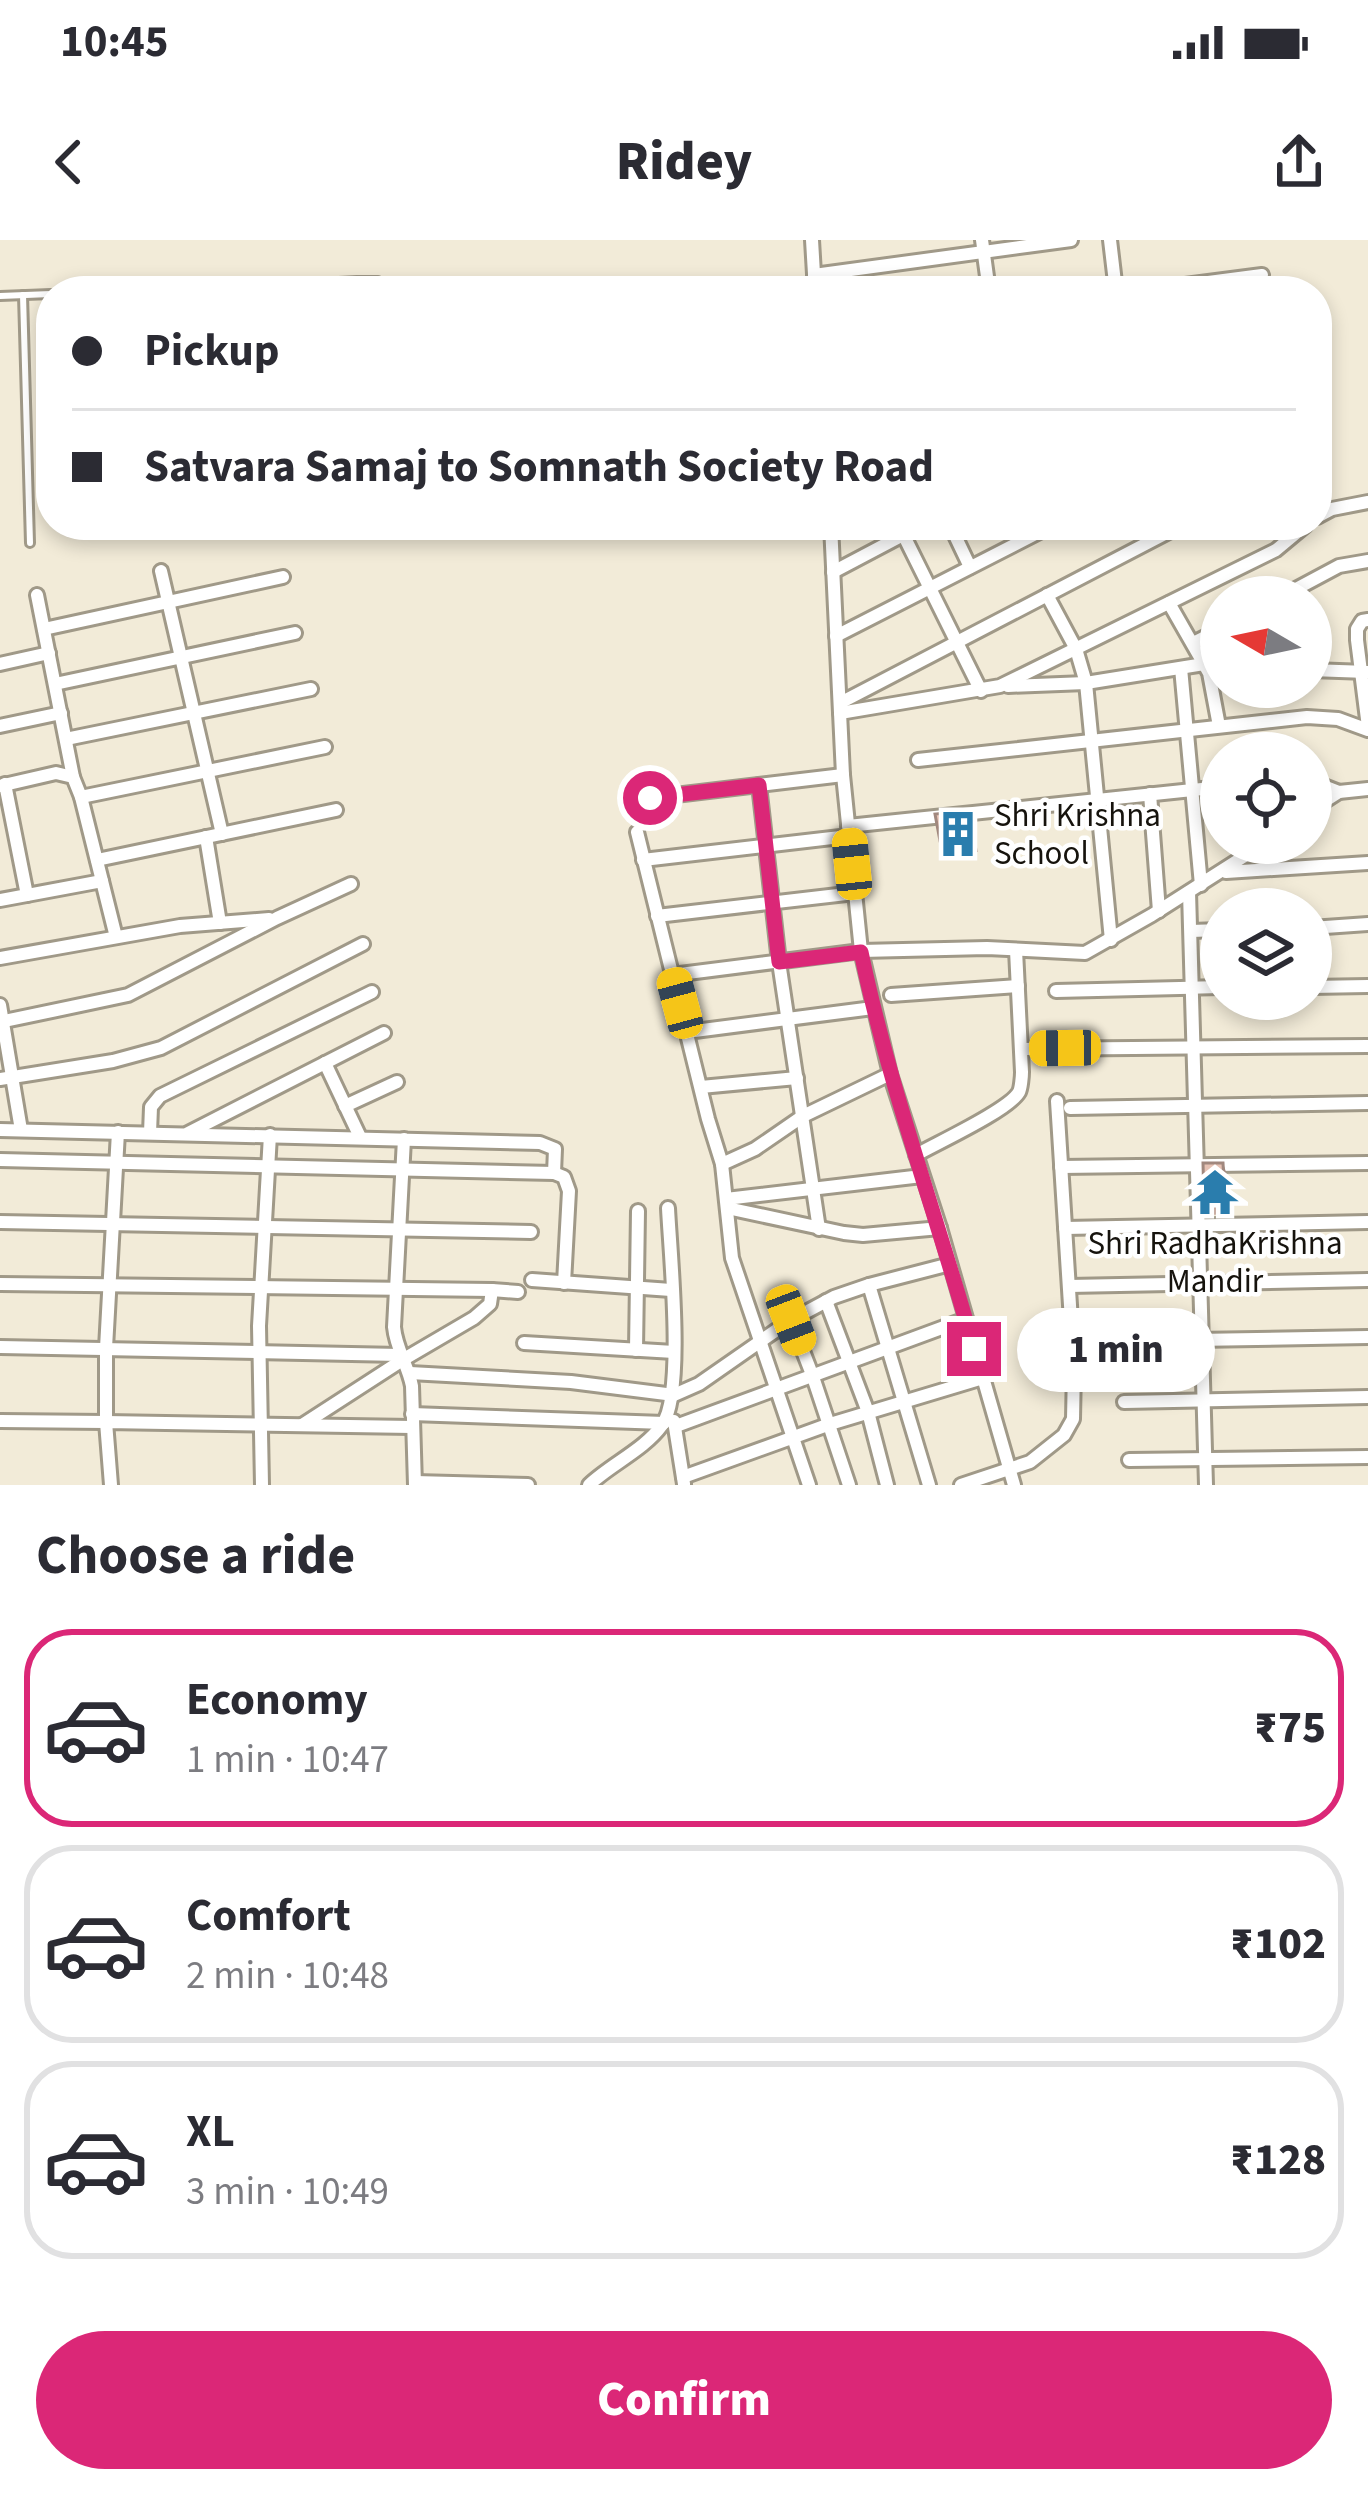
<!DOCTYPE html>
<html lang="en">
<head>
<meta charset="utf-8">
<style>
  body { margin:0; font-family:"Source Sans 3",sans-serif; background:#f7f7f7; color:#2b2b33; height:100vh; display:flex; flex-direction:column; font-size:45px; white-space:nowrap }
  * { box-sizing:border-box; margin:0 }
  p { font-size:39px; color:#7c7c81 }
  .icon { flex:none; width:66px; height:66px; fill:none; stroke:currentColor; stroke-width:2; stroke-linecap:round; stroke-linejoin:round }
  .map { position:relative; height:1245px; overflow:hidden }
  .panel { display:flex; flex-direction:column; background:#fff; flex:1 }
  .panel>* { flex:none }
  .top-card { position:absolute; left:36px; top:36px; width:1296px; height:264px; border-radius:48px; box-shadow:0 6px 18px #0003; display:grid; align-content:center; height:264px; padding:0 36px; background:#fff }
  .needle { width:78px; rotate:279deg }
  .fabs { position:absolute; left:1200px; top:336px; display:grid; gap:24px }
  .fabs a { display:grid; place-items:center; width:132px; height:132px; border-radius:50%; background:#fff; box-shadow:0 6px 18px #0003; font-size:60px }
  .end { position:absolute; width:54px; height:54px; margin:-27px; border:15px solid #db2777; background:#fff; box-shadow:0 0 0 6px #fff }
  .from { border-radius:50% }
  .bubble { position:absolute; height:84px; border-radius:42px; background:#fff; box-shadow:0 6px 18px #0003; font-size:39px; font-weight:800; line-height:84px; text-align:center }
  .car { position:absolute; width:36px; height:72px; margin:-36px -18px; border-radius:15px; box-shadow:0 0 9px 3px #0007; background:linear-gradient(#f5c518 24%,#345 0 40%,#f5c518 0 76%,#345 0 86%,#f5c518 0) }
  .top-card b { display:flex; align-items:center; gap:42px; height:114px; font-size:45px }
  .top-card b+b { border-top:3px solid #e1e1e2 }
  .top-card i { width:30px; height:30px; background:#2b2b33 }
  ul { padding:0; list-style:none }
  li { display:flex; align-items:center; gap:36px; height:198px; margin:0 24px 18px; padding:0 12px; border:6px solid #e1e1e2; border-radius:48px }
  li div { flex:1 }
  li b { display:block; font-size:45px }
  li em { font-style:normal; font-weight:800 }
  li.selected { border-color:#db2777 }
  li>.icon { width:108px; height:108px; stroke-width:1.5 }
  h2 { padding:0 36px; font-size:54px; line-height:144px }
  .cta { display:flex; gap:24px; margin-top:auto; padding:24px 36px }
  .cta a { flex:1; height:138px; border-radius:72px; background:#db2777; color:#fff; font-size:48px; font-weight:800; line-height:138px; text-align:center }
  .status { display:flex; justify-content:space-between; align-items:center; height:84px; padding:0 60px; background:#fff; direction:ltr }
  .status svg { height:33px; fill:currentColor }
  header { display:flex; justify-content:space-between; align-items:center; height:156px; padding:0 36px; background:#fff; font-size:54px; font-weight:800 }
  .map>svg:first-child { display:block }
</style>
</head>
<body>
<div class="status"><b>10:45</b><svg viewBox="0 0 49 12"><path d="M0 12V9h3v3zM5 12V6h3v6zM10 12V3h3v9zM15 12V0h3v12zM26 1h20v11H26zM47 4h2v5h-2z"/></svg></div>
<header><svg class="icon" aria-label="back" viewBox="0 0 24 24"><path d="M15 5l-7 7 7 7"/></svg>Ridey<svg class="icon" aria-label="share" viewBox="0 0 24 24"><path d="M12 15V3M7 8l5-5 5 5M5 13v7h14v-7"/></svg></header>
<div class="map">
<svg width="1368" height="1245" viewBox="0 0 1368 1245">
  <rect width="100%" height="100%" fill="#f2ebd8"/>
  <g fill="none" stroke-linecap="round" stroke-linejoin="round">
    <defs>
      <g id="service">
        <path d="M171,51L357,41H378L397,51"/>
        <path d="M23,55L30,303"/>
        <path d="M0,56L51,54"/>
      </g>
      <g id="minor">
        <path d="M812,0L815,51"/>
        <path d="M982,0L989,51"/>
        <path d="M1110,0L1116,51"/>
        <path d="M814,35L1071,0"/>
        <path d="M1139,51L1262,35"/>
        <path d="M1317,277L1332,269L1368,262"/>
        <path d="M831,285L843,535L861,711L890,834L940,988L1014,1245"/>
        <path d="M950,285L970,327"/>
        <path d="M609,290L646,285"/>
        <path d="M904,296L981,451"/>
        <path d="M161,331L222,594"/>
        <path d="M833,332L922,285"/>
        <path d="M37,355L73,537"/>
        <path d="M1047,355L1076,409L1086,443L1111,700"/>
        <path d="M1281,357L1339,326L1368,321"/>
        <path d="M1169,363L1209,433L1219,486"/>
        <path d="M1368,380L1362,381L1357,389V400L1368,487"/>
        <path d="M44,389L283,337"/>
        <path d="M836,396L1053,285"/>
        <path d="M1193,403L1221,389"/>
        <path d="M0,424L49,413"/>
        <path d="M1181,428L1201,645"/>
        <path d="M1311,430L1367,432"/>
        <path d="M55,444L295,393"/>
        <path d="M1008,446L1086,443L1204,424H1221"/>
        <path d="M840,463L1182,285"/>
        <path d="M840,473L1000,446L1276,310L1306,285"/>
        <path d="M0,486L61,473"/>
        <path d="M66,499L311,449"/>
        <path d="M918,520L1307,477L1338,479L1368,490"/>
        <path d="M1311,541L1339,552"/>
        <path d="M5,544L27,655"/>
        <path d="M759,545L779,722L819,989"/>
        <path d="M0,546L56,533L73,537L81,557L116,697"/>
        <path d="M1150,554L1159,671"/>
        <path d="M81,557L325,507"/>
        <path d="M650,558L843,535"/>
        <path d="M1311,570L1339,552L1368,549"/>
        <path d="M848,586L1221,547"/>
        <path d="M637,592L708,879L722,924L732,1018L809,1245"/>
        <path d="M206,597L220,683"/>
        <path d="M97,620L336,570"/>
        <path d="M643,620L849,596"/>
        <path d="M1226,632L1368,623"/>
        <path d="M1189,652L1206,1245"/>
        <path d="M0,660L102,641"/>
        <path d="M657,676L855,653"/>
        <path d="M1311,688L1368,684"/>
        <path d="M1191,691L1221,690"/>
        <path d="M0,718L180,686L269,679"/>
        <path d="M672,735L861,711L987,708L1085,713L1152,675L1265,603"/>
        <path d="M1311,747L1368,746"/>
        <path d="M1056,751L1221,747"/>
        <path d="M891,755L1018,746"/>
        <path d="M0,765L21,890"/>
        <path d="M0,782L128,755L277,678L351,644"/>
        <path d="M687,792L873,768"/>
        <path d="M1022,809L1368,806"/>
        <path d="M325,823L360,897"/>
        <path d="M0,839L113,821L161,808L363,704"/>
        <path d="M701,847L797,838"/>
        <path d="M345,866L397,842"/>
        <path d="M1070,868L1368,863"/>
        <path d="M0,890L540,903L555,909L554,933"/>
        <path d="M150,893L151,867L160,856L372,752"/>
        <path d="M188,893L384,793"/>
        <path d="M404,899L394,1087C396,1109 408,1125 412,1146L415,1245"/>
        <path d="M916,915C937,903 1009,870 1019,852C1021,848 1022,836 1022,832L1016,710"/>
        <path d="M0,920L554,933L564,937L569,951L564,1043"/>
        <path d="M722,924L755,909L803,876L890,834"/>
        <path d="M1061,927L1368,923"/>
        <path d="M726,959L922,936"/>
        <path d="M727,968L844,993L863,995L940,988"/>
        <path d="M0,982L531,992"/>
        <path d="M1065,988L1368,982"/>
        <path d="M532,1040L671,1050"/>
        <path d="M0,1044L492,1050L518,1052"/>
        <path d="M869,1045L929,1245"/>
        <path d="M1069,1046L1368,1040"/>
        <path d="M826,1061L868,1172L887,1245"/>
        <path d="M791,1080L813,1137L849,1245"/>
        <path d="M1073,1102L1368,1097"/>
        <path d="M524,1103L674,1112"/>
        <path d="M0,1107L400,1115"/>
        <path d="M636,1110L638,971"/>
        <path d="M410,1133L571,1142L674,1155L699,1144L791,1080L834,1057L869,1045L950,1024"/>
        <path d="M1124,1162L1368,1157"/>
        <path d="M412,1174L664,1183"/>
        <path d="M0,1181L106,1182V1108L118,892"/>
        <path d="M674,1181L684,1244"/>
        <path d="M302,1185L404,1119L474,1078L490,1064L492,1050"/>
        <path d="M676,1186L966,1079"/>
        <path d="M1129,1220L1368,1217"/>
        <path d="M683,1237L830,1184L983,1138"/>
        <path d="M415,1242L528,1245"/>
        <path d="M111,1245L106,1182L412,1187"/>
        <path d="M262,1245L259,1086L270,895"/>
        <path d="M589,1245C611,1224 644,1210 662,1185C685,1154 670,1012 668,968"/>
        <path d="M961,1245L1030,1222L1064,1195L1073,1179L1074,1128L1057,861"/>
      </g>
    </defs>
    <use href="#service" stroke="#a09988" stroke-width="12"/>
    <use href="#minor" stroke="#a09988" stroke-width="18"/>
    <use href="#service" stroke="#fff" stroke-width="6"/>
    <use href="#minor" stroke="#fff" stroke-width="12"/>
  </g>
  <g fill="#c6a79b">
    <path d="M972,584L978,612L944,614L940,601Z"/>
    <path d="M1227,935L1229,974L1209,975L1204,962Z"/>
  </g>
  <path fill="#a1887e" d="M1223,923L1227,935L1229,974L1225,962Z"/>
  <g fill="#e6c2b4" stroke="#a1887e" stroke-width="3">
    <path d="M968,571L974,599L940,601L935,574Z"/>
    <path d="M1203,923H1223L1225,962H1204Z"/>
  </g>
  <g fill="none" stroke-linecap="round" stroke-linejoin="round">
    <path stroke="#db2777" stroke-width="15" d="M650,558L759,545L779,722L861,712C889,847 937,976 974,1109"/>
  </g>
  <defs>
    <symbol id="building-bare" viewBox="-9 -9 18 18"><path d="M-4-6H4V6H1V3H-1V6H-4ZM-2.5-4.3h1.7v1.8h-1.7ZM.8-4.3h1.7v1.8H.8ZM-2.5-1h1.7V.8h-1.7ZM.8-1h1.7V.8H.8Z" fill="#2a7dad" stroke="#fff" stroke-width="2.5" paint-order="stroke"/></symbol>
    <symbol id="temple-bare" viewBox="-9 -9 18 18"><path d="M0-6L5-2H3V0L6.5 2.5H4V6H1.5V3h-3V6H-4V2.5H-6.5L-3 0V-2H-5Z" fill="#2a7dad" stroke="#fff" stroke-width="2.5" paint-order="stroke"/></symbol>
  </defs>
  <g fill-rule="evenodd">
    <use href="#building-bare" x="925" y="561" width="66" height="66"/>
    <use href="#temple-bare" x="1182" y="919" width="66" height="66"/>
  </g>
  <g text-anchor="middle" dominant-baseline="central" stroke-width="9" stroke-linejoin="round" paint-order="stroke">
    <g font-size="33" fill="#16130d" stroke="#fff" text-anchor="start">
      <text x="994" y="575">Shri Krishna<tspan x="994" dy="38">School</tspan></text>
      <text x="1215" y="1003" text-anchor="middle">Shri RadhaKrishna<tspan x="1215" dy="38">Mandir</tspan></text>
    </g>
  </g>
</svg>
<div class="fabs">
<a><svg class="needle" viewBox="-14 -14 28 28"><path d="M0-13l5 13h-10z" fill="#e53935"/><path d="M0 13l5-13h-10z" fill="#7c7c81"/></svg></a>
<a><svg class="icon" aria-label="locate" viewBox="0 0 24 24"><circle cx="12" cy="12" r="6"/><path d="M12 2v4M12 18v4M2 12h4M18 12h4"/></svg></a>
<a><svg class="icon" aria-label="layers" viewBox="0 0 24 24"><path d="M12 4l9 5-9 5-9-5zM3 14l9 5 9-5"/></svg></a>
</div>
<i class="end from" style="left:650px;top:558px"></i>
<i class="end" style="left:974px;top:1109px"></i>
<div class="bubble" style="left:1017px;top:1068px;width:198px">1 min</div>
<i class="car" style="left:852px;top:624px;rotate:354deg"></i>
<i class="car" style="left:680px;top:763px;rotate:345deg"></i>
<i class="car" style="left:1065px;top:808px;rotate:269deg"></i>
<i class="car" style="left:791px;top:1080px;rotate:159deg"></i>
<div class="top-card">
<b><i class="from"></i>Pickup</b>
<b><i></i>Satvara Samaj to Somnath Society Road</b>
</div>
</div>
<section class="panel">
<h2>Choose a ride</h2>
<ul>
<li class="selected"><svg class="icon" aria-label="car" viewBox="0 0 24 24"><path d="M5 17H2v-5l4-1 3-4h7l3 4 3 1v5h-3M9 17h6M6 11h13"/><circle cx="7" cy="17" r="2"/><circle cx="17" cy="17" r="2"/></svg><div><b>Economy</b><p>1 min · 10:47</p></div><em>₹75</em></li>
<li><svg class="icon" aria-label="car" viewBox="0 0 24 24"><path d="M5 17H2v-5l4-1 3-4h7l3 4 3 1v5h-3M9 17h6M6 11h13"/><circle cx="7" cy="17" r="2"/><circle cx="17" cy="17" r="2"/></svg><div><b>Comfort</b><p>2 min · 10:48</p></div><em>₹102</em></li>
<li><svg class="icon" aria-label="car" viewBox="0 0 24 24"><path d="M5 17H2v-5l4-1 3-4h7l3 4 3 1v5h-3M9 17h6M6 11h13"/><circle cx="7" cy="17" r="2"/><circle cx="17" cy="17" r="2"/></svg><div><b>XL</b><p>3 min · 10:49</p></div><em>₹128</em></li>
</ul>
<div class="cta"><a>Confirm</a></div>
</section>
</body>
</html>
